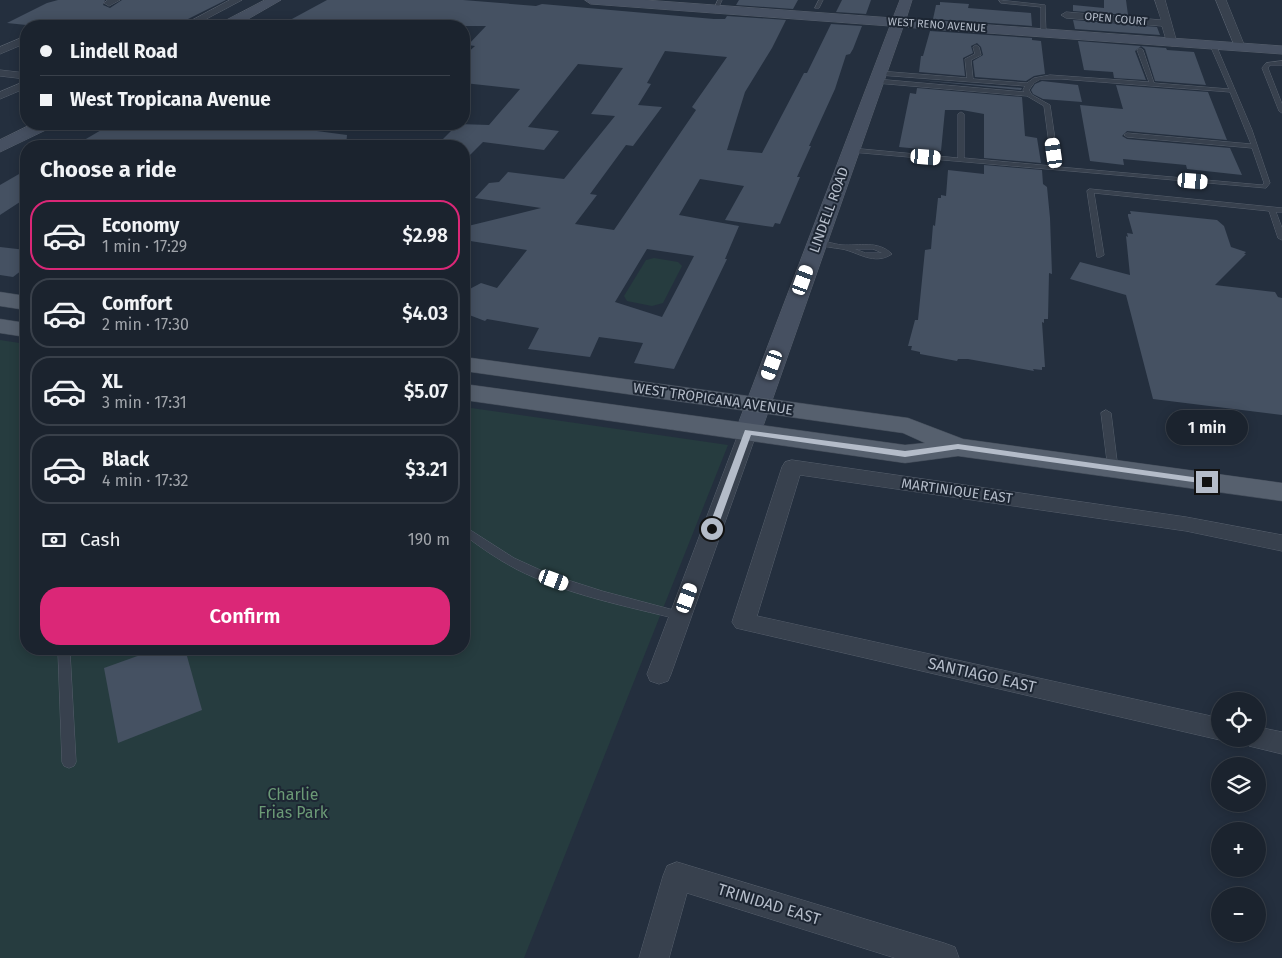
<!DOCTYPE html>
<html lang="en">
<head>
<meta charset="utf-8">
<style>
  body { margin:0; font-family:"Fira Sans",sans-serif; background:#282f3a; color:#f1f3f6; height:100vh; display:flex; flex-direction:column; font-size:19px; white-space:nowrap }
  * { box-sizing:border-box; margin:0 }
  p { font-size:16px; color:#a0a4aa }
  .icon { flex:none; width:28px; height:28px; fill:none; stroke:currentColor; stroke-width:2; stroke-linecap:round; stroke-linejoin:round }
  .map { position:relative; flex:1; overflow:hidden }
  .details { position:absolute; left:20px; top:140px; width:450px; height:515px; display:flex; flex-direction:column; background:#1b232e; border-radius:20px; box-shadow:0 2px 12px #0003,0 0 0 1px #39404a }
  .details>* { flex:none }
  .hud { position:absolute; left:20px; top:20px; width:450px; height:110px; border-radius:20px; box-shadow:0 2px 12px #0003,0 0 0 1px #39404a; display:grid; align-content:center; height:110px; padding:0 20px; background:#1b232e }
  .fabs { position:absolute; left:1211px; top:692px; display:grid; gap:10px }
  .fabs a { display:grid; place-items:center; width:55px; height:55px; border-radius:50%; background:#1b232e; box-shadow:0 2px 12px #0003,0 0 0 1px #39404a; font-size:25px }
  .end { position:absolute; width:22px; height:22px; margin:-11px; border:6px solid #b4bcc9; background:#111; box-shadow:0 0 0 2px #111 }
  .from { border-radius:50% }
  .bubble { position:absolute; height:35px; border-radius:18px; background:#1b232e; box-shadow:0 2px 12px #0003,0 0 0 1px #39404a; font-size:16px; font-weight:600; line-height:35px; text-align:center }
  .car { position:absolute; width:15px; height:30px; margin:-15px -8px; border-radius:6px; box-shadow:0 0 4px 1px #0007; background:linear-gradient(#fff 24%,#345 0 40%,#fff 0 76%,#345 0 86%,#fff 0) }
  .hud b { display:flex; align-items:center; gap:18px; height:48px; font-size:19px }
  .hud b+b { border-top:1px solid #39404a }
  .hud i { width:12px; height:12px; background:#f1f3f6 }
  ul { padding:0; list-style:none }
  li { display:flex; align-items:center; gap:15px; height:70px; margin:0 10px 8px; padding:0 10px; border:2px solid #39404a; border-radius:20px }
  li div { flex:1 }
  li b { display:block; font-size:19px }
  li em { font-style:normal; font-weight:600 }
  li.selected { border-color:#db2777 }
  li>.icon { width:45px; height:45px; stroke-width:1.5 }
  h2 { padding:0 20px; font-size:22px; line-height:60px }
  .pay { display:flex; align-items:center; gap:12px; height:55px; padding:0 20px; font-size:19px }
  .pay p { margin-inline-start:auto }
  .button { display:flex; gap:10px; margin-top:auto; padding:10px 20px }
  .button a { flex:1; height:58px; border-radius:20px; background:#db2777; color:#fff; font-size:20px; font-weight:600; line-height:58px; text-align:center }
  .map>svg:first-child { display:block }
</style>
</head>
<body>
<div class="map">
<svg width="1282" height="958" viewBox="0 0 1282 958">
  <rect width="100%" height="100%" fill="#242f3e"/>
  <g fill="#263c3f">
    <path d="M654,258L678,262L682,266L663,303L652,306L627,301L624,296L646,260Z"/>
    <path d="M0,340L26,344V649H464V407L728,445L524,958H0Z"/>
  </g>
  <g fill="#455162" fill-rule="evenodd">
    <path d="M58,0H105L103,5L110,8L122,0H226L174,26L120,21L110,26H36L7,23L47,3Z"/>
    <path d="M327,0H463L536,6L542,4L714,19H725L727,16L786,20L772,48L745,92L727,150L762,153L804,73H807L831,24L862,26L853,49L850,54L846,55L835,89L809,146H811L797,177H800L780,224L775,223L773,227L725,220L744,186L700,179L679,215L739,226L725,259H727L674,369L634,363L643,343L599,337L590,357L528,349L539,328L487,319L485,321L464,313V292L481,283L497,288L527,250L464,240V232L471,230L468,226L541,208L475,198L489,183L499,182L508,172L564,179L615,116L591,114L623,68L578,64L528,127L559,131L544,150L483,142L464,161V146H436L458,124L489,125L520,89L464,83V56L475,46L468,45L486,26H279ZM665,51L727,57L692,107L696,110L614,230L575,224L597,195L590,194L626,145L633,146L662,107L638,105L651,84L647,83ZM647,249L694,256L662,317L615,302Z"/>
    <path d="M739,0H798L793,9L736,5Z"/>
    <path d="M842,0H871L866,14L836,12Z"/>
    <path d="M1104,0H1126L1128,15L1073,11V5L1104,8Z"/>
    <path d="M940,2L969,4L968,8L1031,13L1032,26L933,19L936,5H940Z"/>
    <path d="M1073,20L1157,27L1160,35L1075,29Z"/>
    <path d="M930,31L1032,38V40L1041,41L1045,74L1034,76L1026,81L975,77L973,61L983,55L981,47L977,43L971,46L973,53L963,58L965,76L919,72L921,56H923Z"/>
    <path d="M1078,41L1166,48L1167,50L1194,52L1206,85L1155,81L1145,49L1141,46L1135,51L1146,80L1114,78L1113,72L1084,70Z"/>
    <path d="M918,80L1022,88L1021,90Z"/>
    <path d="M1042,81L1078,85L1082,102L1043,99L1033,94L1031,90L1035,84Z"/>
    <path d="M1116,85L1208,92L1227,140L1127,131L1122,136L1127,139L1230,148L1242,175L1187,169L1186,165L1123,159L1124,165L1090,161L1080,105L1123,109Z"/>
    <path d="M917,88L1022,97L1025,136L1037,138L1041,163L984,158V114L962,110H945L941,151L899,147L910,93L916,94Z"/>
    <path d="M121,124H264L347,135L346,146H74L108,126L115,127Z"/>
    <path d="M984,165L1042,170L1043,184L1047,187L1050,218L1052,274L1049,273L1048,319H1044V323L1042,322L1045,367H1042V370L1033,369L1034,371L968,359H958L957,361L920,354V352L911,350L912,346H908L915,320H918L925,250L931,249L933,225L935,226L938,198H941V195L946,196L948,170L984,174Z"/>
    <path d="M26,170V198L0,215V185Z"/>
    <path d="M1130,211L1217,220L1224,226L1231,247L1246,252L1244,254H1246L1215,285L1275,292L1278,297L1282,298V415L1153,399L1126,295L1070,279L1080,262L1130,275L1126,236L1128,237L1127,233L1133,234L1128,216V214H1131Z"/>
    <path d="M0,247L26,250V267L13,277L0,275Z"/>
    <path d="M157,649H185L202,710L118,743L104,668Z"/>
  </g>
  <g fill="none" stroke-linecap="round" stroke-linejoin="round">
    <defs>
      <g id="lane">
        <path d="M718,0H722L718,9H714Z"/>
        <path d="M819,0H823L819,8H815Z"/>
        <path d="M999,0L1045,5L1046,34L1041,33V7L1001,3Z"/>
        <path d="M1213,43L1216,45L1252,130L1270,183L1266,188L851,152L848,150L851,148L958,158V114L961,112L964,114V158L1052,166L1044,106L1027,96L876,83L873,81L876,79L1024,92L1023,90L1025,86L879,75L876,73L879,71L967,78L965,59L975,54L973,47L976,45L979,47L981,55L971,60L973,79L1027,83L1034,78L1050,75L1149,82L1137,50L1140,48L1143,50L1154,83L1229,89L1210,45ZM1041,79H1061L1230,92L1251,144L1127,133L1124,135L1127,137L1252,148L1264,183L1262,185L1059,167L1050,105L1032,95L1029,90L1034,83Z"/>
        <path d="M1282,61V65H1270L1268,68L1282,104V113L1279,111L1262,68L1266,63Z"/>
        <path d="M1090,189L1282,208V212H1276L1282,228V240L1278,238L1269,211L1094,193L1104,255L1100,257H1097L1087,191Z"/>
        <path d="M814,241C824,240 833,244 842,245C859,246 878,240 892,254C874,266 858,252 842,249C833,248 824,246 814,245ZM855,249H873L882,253H866Z"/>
        <path d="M1106,410L1111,413L1118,469L1113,472L1108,469L1101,413Z"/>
        <path d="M464,526L514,558L549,574L602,591L681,612L685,613L687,616L685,619L681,620C626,606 567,595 516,569C497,559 480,547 464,535Z"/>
        <path d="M60,649H68L70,652L76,762L74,766L69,768L64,766L62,762L58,652Z"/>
      </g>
      <g id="street">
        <path d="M108,0H120L109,6L104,3Z"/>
        <path d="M230,0H242L193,26H181Z"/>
        <path d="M1155,0H1165L1177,43L1176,45L1172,46L1167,43L1162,26L1066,18L1061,15L1066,12L1161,20Z"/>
        <path d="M1216,0H1226L1245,47L1244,49L1240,50L1235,47Z"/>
        <path d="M26,36V43L0,54V47Z"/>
        <path d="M0,70L26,73V79L0,76Z"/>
        <path d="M26,81V88L0,99V92Z"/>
        <path d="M748,426L755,428L757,432L671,674L668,681L659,684L650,681L647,674L739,432L741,428Z"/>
        <path d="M792,460L1186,517L1282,535V551L1186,531L800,475L757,616L1220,718V739H1223L1220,740L736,628L732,622L782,467L785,462Z"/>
        <path d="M1258,727L1282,732V754L1249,746L1245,739H1258Z"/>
        <path d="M677,862L944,943L955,947L959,958H895L687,893L669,958H639L663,876L667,866Z"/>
      </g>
      <g id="secondary">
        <path d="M265,0H281L236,26H219L221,23Z"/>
        <path d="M585,0H645L893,18L900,0H912L906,19L1282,46V54L903,27L761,432L757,438L748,440L739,438L735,432L890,26L591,4Z"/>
        <path d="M32,124H52L50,128L0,152V140Z"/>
      </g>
      <g id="primary">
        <path d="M0,292L26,296V310L0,306Z"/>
        <path d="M0,319L26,323V337L0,333Z"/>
        <path d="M464,357L908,418L963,439L1282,483V501L958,456L905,463L464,400V384L905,445L925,443L903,433L464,371Z"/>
      </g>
    </defs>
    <use href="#lane" stroke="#565f6c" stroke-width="1"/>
    <use href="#street" stroke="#565f6c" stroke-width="1"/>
    <use href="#secondary" stroke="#565f6c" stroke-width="1"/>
    <use href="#primary" stroke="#414a57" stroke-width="1"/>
    <use href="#lane" fill="#38414e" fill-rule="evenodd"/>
    <use href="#street" fill="#38414e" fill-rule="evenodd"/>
    <use href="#secondary" fill="#465061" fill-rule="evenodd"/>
    <use href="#primary" fill="#56606e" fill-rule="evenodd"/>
  </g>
  <path fill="#b4bcc9" d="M745,430L905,451L958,444L1207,479L1211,482L1207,484L958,449L905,457L751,435L717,529L715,531H709L708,529Z"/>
  <g text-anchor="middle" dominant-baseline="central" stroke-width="4" stroke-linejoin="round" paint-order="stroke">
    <g font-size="11" fill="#b4bcc9" stroke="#1d2633">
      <text transform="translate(1116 19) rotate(5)">OPEN COURT</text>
      <text transform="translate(937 25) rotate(4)">WEST RENO AVENUE</text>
    </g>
    <g font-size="14" fill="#b4bcc9" stroke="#1d2633">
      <text transform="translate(829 210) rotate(-70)">LINDELL ROAD</text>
      <text transform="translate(713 399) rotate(8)">WEST TROPICANA AVENUE</text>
      <text transform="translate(957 491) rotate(8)">MARTINIQUE EAST</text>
    </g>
    <g font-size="16" fill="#b4bcc9" stroke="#1d2633">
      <text transform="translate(982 675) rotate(13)">SANTIAGO EAST</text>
      <text transform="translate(769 904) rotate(17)">TRINIDAD EAST</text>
    </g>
    <g font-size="16" fill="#6b9a76" stroke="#1d2633">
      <text x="293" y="794">Charlie<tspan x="293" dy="18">Frias Park</tspan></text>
    </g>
  </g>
</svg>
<div class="fabs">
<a><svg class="icon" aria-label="locate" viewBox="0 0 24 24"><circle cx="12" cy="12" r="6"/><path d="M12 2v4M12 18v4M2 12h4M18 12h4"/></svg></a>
<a><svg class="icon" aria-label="layers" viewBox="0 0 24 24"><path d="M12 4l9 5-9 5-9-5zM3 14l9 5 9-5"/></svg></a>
<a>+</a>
<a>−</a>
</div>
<i class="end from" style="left:712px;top:529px"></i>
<i class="end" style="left:1207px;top:482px"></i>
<div class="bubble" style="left:1166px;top:410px;width:82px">1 min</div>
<i class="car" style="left:1054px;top:153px;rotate:352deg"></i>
<i class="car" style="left:926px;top:157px;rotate:95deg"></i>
<i class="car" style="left:1193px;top:181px;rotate:95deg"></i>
<i class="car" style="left:803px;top:280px;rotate:20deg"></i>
<i class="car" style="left:772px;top:365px;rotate:200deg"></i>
<i class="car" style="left:554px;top:580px;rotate:110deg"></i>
<i class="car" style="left:687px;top:598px;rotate:20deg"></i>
<div class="hud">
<b><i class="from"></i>Lindell Road</b>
<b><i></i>West Tropicana Avenue</b>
</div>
<section class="details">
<h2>Choose a ride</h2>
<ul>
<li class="selected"><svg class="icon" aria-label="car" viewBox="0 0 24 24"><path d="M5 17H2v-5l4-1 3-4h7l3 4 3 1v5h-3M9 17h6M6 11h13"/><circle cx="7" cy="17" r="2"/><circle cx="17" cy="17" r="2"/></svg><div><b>Economy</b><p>1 min · 17:29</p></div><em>$2.98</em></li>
<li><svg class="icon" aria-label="car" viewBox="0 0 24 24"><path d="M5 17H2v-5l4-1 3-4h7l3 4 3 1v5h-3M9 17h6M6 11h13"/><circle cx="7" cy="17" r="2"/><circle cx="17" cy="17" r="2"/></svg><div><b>Comfort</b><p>2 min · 17:30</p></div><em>$4.03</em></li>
<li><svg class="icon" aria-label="car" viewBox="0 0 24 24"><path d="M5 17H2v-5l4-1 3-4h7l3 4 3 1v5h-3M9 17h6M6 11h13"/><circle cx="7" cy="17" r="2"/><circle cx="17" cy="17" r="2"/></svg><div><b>XL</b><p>3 min · 17:31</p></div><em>$5.07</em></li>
<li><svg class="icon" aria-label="car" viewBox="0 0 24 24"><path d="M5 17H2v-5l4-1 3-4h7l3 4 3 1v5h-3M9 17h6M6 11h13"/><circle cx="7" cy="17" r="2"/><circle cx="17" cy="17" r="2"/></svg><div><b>Black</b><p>4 min · 17:32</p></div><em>$3.21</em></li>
</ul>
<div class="pay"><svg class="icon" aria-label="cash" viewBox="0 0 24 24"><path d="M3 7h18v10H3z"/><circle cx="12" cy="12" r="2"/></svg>Cash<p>190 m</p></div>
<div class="button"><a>Confirm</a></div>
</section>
</div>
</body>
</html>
